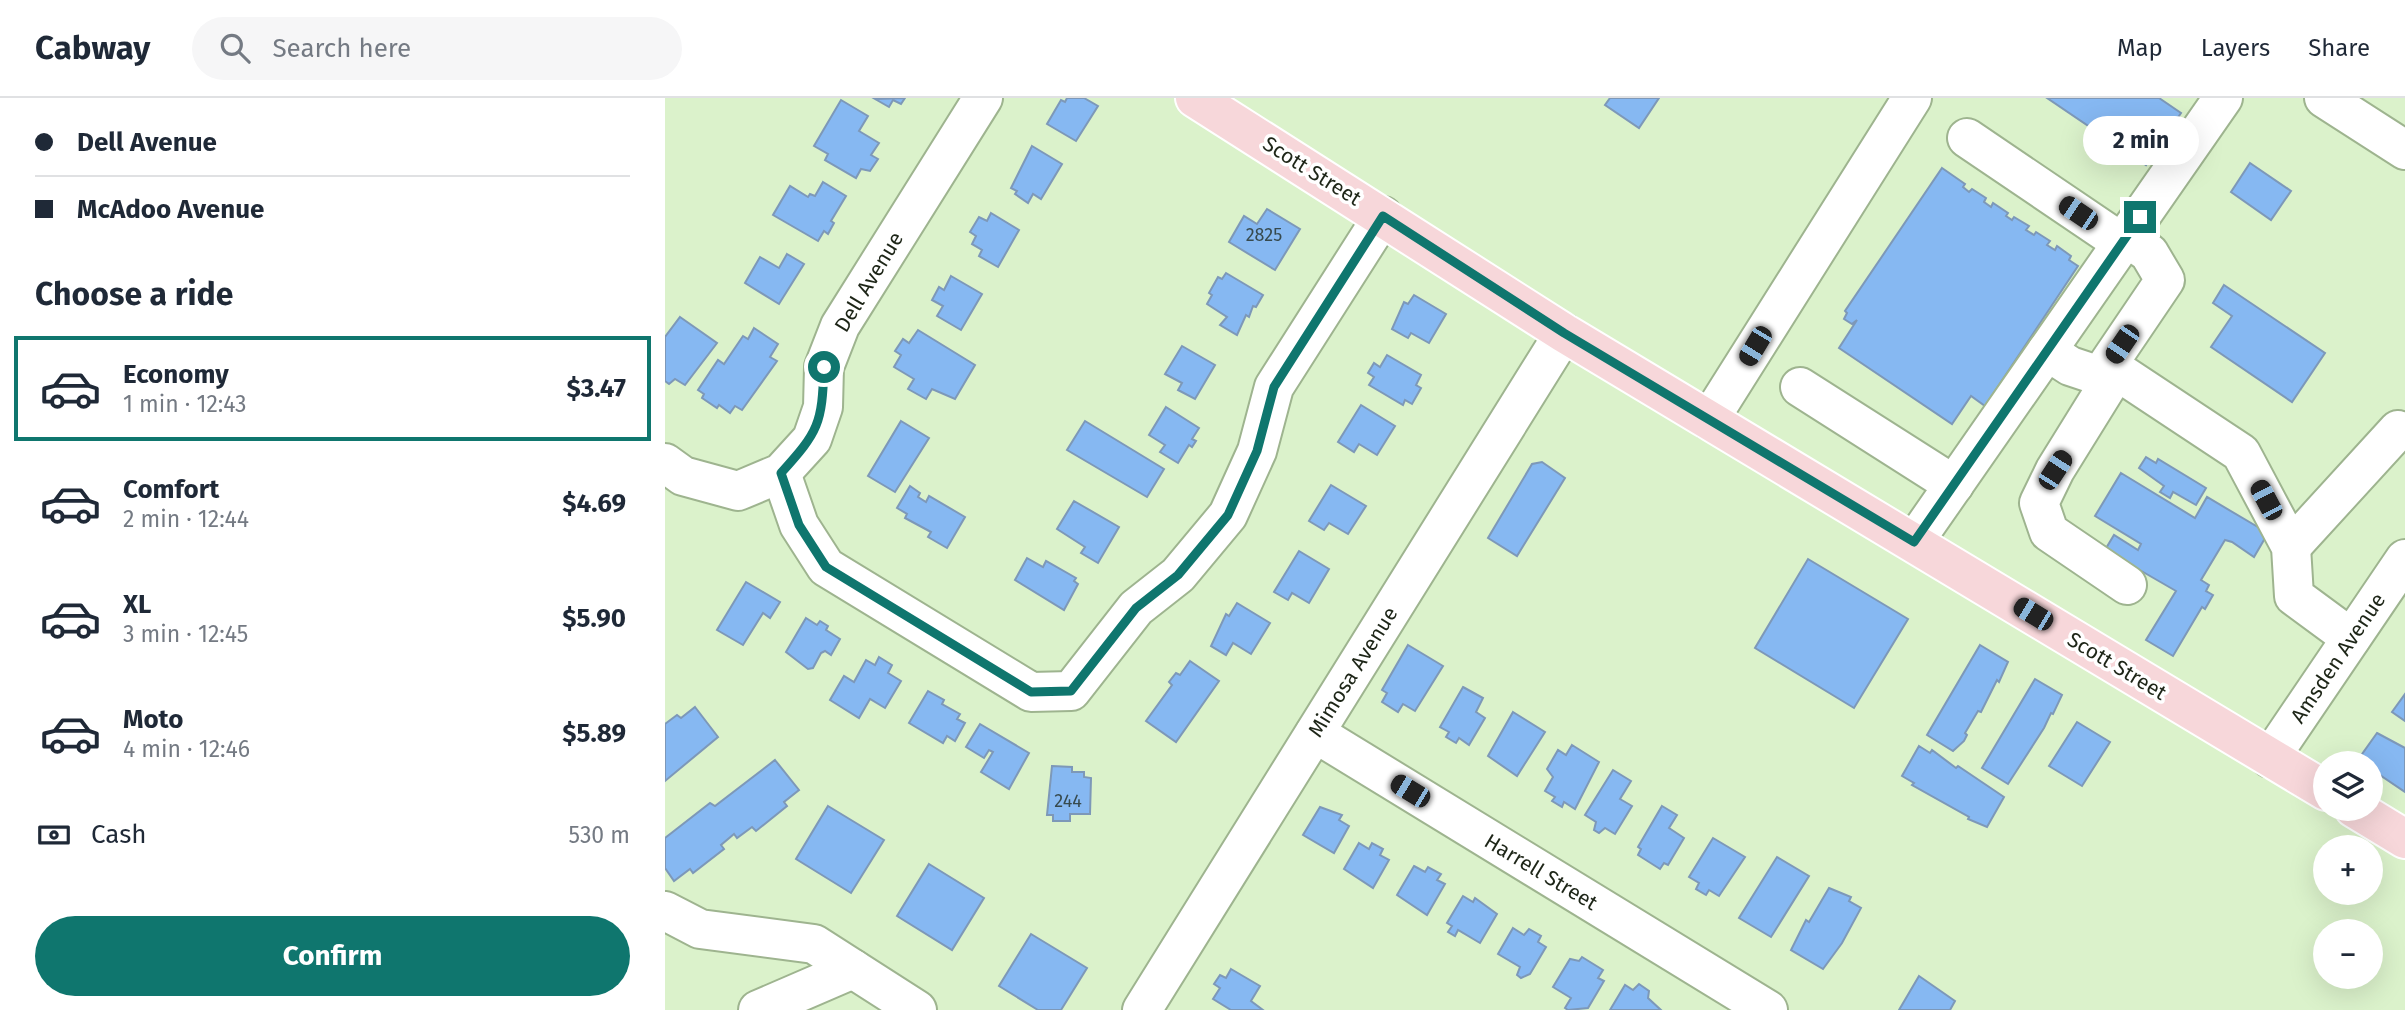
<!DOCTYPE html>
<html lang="en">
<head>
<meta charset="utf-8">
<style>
  body { margin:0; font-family:"Fira Sans",sans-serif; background:#f6f6f7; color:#1f2937; height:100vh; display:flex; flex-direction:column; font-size:26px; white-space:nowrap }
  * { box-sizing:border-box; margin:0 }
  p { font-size:23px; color:#747a83 }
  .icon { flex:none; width:38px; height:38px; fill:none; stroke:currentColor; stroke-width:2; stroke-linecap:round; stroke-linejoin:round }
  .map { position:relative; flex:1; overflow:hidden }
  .drawer { display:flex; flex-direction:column; background:#fff; width:665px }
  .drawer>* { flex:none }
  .top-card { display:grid; align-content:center; height:154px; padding:0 35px; background:#fff }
  .tools { position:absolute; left:1648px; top:653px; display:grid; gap:14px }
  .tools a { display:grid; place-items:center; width:70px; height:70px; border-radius:50%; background:#fff; box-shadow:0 7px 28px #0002; font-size:35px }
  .end { position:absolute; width:32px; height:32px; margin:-16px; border:9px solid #0f766e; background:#fff; box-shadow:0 0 0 4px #fff }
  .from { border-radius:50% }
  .bubble { position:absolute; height:49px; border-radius:24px; background:#fff; box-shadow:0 7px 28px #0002; font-size:23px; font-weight:700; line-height:49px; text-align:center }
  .car { position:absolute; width:21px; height:42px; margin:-21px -10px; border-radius:9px; box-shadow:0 0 5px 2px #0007; background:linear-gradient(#222 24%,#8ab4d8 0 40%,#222 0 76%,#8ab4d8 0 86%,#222 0) }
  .top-card b { display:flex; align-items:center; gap:24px; height:66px; font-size:26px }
  .top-card b+b { border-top:2px solid #e0e1e3 }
  .top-card i { width:18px; height:18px; background:#1f2937 }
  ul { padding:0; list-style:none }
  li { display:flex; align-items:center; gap:21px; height:105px; margin:0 14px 10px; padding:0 21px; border:4px solid transparent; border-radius:0px }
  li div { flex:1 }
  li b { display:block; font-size:26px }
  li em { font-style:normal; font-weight:700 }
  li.on { border-color:#0f766e }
  li>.icon { width:63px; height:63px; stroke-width:1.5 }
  h2 { padding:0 35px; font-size:32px; line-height:84px }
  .pay { display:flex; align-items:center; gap:18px; height:77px; padding:0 35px; font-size:26px }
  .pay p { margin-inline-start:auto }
  .button { display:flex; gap:14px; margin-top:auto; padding:14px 35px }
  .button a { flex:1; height:80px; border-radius:42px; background:#0f766e; color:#fff; font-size:28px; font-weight:700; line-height:80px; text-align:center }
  header { display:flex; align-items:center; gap:42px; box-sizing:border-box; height:98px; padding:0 35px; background:#fff; border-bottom:2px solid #e0e1e3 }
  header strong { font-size:33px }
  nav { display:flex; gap:38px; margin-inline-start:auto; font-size:24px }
  .search { width:490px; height:63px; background:#f6f6f7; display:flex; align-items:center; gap:18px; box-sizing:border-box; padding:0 24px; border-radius:38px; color:#747a83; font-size:26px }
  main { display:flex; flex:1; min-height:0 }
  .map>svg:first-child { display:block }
</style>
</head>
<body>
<header>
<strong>Cabway</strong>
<div class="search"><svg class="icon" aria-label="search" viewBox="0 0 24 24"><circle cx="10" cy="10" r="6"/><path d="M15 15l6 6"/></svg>Search here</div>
<nav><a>Map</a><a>Layers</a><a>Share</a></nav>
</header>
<main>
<section class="drawer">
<div class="top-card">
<b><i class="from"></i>Dell Avenue</b>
<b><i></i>McAdoo Avenue</b>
</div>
<h2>Choose a ride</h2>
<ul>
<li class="on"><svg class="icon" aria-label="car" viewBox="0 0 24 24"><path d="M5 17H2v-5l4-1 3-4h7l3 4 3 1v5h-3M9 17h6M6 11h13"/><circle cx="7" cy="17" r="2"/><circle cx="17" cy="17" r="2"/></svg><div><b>Economy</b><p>1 min · 12:43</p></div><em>$3.47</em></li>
<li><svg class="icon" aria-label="car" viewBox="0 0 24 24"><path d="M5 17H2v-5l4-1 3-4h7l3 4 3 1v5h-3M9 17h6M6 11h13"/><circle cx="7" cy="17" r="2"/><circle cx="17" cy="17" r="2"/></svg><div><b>Comfort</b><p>2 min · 12:44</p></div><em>$4.69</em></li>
<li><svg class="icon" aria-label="car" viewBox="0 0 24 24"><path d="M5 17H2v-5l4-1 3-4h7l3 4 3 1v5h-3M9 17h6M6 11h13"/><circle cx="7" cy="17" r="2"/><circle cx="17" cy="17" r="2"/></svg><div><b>XL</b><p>3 min · 12:45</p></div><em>$5.90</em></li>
<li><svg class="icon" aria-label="car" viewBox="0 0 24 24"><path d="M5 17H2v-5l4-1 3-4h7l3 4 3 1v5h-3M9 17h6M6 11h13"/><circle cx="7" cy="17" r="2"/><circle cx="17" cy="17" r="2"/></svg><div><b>Moto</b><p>4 min · 12:46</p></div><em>$5.89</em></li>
</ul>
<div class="pay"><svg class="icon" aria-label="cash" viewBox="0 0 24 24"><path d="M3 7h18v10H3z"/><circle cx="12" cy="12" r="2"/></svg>Cash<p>530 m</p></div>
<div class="button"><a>Confirm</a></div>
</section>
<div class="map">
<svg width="1740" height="912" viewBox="0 0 1740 912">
  <rect width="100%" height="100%" fill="#dbf2cb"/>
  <g fill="#86b8f2" stroke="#7d98b8" stroke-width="2">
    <path d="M240,0L236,6L228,2L224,9L210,1Z"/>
    <path d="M402,0H419L433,8L411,43L382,26L396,2L400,4Z"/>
    <path d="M945,0H994L974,30L940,7Z"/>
    <path d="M1382,0H1494L1516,15L1481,67Z"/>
    <path d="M176,2L203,18L194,33L214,45L206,57L213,61L205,73L196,71L191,80L160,62L163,56L149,48Z"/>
    <path d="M367,48L397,66L376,101L368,96L363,105L350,96L352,93L346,90Z"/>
    <path d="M1585,65L1626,93L1606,122L1566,94Z"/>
    <path d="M1277,70L1300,86L1298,89L1304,94L1307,91L1321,100L1319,104L1326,109L1328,105L1343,115L1341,118L1347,122L1349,119L1364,128L1361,132L1369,137L1371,134L1385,143L1382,147L1390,152L1392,148L1406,158L1404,162L1413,168L1320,308L1306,298L1287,326L1174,250L1192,222L1187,226L1179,221L1182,215L1180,213Z"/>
    <path d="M158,84L181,98L166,123L169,125L163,136L159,133L153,143L108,117L125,88L143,99L145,96L150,98Z"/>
    <path d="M602,111L635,131L610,172L564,144L579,118L592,126Z"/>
    <path d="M326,115L354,132L333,169L314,158L317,152L307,146L311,138L305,134L314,119L322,123Z"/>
    <path d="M122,156L139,166L114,206L80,185L95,159L114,170Z"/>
    <path d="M561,175L598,197L591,209L588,208L584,219L581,217L572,237L555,227L562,219L542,206L547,197L544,195L553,179L557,181Z"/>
    <path d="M286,178L317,196L296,232L272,218L278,208L267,202L274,189L279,192Z"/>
    <path d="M1559,187L1660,255L1627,304L1546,249L1567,218L1548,205Z"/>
    <path d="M749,197L781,216L764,245L746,235L743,240L727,231L739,204L743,206Z"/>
    <path d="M15,219L52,245L20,287L10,281L4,286L0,283V239Z"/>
    <path d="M89,230L113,246L105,259L112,263L77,312L70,308L65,315L54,307L52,310L37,300L39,296L33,292L53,262L59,266L78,238L83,241Z"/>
    <path d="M253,232L310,267L290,301L267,291L261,301L243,291L249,281L229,269L236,257L230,253L238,241L244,245Z"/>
    <path d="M517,248L550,267L530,301L513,292L517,285L500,276Z"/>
    <path d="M722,257L756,277L751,287L756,290L747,306L740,302L738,307L704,287L709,279L703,275L709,265L715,269Z"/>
    <path d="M696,307L730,328L712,357L694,346L689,354L673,344Z"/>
    <path d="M501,309L534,330L527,341L531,343L527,349L524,347L513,365L495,354L500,347L484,337Z"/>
    <path d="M236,323L264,340L230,394L203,378Z"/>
    <path d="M420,323L499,371L482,399L402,352Z"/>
    <path d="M1481,359L1491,365L1493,361L1541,390L1531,407L1508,394L1505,400L1495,394L1499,388L1474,370Z"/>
    <path d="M877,364L900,380L852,458L823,440L867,366Z"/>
    <path d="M1456,375L1530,420L1542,399L1603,435L1589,459L1567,444L1560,442L1536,482L1544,487L1541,493L1548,497L1540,511L1537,509L1508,558L1481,542L1511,493L1440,452L1449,437L1473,452L1476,446L1430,418Z"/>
    <path d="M666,387L701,408L683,436L664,425L659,432L644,423Z"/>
    <path d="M245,388L255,395L253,399L261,404L264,398L300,419L282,450L263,439L266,434L240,420L242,416L232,410Z"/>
    <path d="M409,403L454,429L433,465L416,455L420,449L392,431Z"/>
    <path d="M634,453L664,471L644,505L627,495L623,502L609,494Z"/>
    <path d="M362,460L378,469L381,463L411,480L409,483L413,486L399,512L350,482Z"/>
    <path d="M1143,461L1243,521L1189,610L1090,550Z"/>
    <path d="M81,484L115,504L105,520L98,515L78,547L52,532Z"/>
    <path d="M572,505L605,525L586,556L568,545L561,557L546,548L561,516L564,518Z"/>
    <path d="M141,520L152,527L155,523L163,528L161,532L175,541L166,557L160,553L156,555L148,570L143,571L121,554Z"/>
    <path d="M743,547L778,568L750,613L738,606L733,614L717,604L722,595L717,592Z"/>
    <path d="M1315,547L1343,564L1334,584L1332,582L1316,614L1313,613L1300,635L1302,637L1299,643L1288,653L1262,637Z"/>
    <path d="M214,559L227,567L223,575L236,583L220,610L205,601L194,620L165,602L179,578L189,584L201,562L210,567Z"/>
    <path d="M525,563L554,583L511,644L481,623L507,587L504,584L511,575L515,577Z"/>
    <path d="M1370,581L1397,597L1388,616L1386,615L1379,630L1343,686L1317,670Z"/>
    <path d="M798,589L818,600L811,614L820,620L804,647L794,640L791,645L781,639L784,634L775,629Z"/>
    <path d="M263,593L279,602L277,606L295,616L292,621L300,625L290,643L282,638L278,645L244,625Z"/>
    <path d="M1740,596V623L1727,614Z"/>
    <path d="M30,609L53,639L0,683V626L12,617L16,620Z"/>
    <path d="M848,614L880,634L852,678L823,658Z"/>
    <path d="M1412,624L1445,644L1417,688L1384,668Z"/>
    <path d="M315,626L364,655L344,691L316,674L328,654L324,652L319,660L301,649Z"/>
    <path d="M1712,635L1740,650V694L1706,671V665H1701L1695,659Z"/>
    <path d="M907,647L934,664L910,711L899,704L897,709L887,703L890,699L880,693L888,679L882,671L893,652L901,657Z"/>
    <path d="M1254,648L1265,655L1267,652L1291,670L1293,668L1339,699L1322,729L1303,721L1304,719L1247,687L1249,685L1237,678Z"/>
    <path d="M110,662L134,692L119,704L122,708L91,733L87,729L72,740L69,736L56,747L59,751L28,775L25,771L9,783L0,770V740L45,705L50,708Z"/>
    <path d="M387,668L407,669V674H419V679L426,680L425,716H405V723H388V717H382Z"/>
    <path d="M948,672L966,683L955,701L967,708L950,736L940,730L934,735L929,732L931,724L920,717Z"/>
    <path d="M163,708L219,742L186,795L131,761Z"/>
    <path d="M997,708L1012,717L1004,730L1019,740L1003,767L999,765L995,771L973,757L976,751L973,749Z"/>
    <path d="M655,709L677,717L674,722L684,728L669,755L638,737Z"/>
    <path d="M1048,740L1080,759L1054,798L1044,792L1041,797L1031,791L1034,785L1024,779Z"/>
    <path d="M694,745L704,751L707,745L718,751L715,757L724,762L708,790L679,771Z"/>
    <path d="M1112,759L1144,778L1106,839L1074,820Z"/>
    <path d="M264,766L319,800L287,852L232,818Z"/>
    <path d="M749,768L760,774L763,769L776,776L772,782L780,786L762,817L732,797Z"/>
    <path d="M1164,790L1186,799L1184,803L1196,810L1177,845L1158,871L1126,852L1141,822L1144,824Z"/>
    <path d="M798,798L808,804L810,800L832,816L815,845L793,832L790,838L783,834L787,828L782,825Z"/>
    <path d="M848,830L859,837L864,831L876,838L873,844L881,849L865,876L856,880L852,877L855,869L833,856Z"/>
    <path d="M366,836L422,870L396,912H373L334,888Z"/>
    <path d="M917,859L938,872L933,880L939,883L923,910L903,912L900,910L906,900L888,889L905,861L914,863Z"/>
    <path d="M566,871L595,888L586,903L598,912H566L548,901L555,890L549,886L555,877L561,880Z"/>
    <path d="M1254,878L1290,903L1285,912H1234Z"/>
    <path d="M974,886L984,893L983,900L996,912H945L960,887L968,892Z"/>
  </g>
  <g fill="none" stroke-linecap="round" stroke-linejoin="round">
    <defs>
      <g id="minor">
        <path d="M1659,0L1740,52"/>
        <path d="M1302,40L1457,145"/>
        <path d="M1382,253L1405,268L1435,278L1500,182L1484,155L1461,139"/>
        <path d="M1443,267L1576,355L1626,449L1629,498L1686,540"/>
        <path d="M1452,272L1390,372L1374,405L1384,434L1462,487"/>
        <path d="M1135,289L1289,387"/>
        <path d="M1044,322L1247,0"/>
        <path d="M0,365L18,378L73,393L116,375L147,341L158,309L159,269L175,228L318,0"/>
        <path d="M116,375L134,427L161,469L366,594L406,593L471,510L513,477L563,417L592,353L609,289L718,118"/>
        <path d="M1249,444L1558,0"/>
        <path d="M1626,449L1733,332"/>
        <path d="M650,635L1103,912"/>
        <path d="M1605,660L1740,461"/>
        <path d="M0,813L35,831L149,846L252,912"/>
        <path d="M93,912L188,871"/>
        <path d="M477,912L899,235"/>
      </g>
      <g id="major">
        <path d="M530,0L899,235L1661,693"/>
        <path d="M1689,710L1740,741"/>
      </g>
    </defs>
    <use href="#minor" stroke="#9eb48f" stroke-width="42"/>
    <use href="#major" stroke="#fff" stroke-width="42"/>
    <use href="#minor" stroke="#fff" stroke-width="38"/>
    <use href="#major" stroke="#f7d7da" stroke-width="38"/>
  </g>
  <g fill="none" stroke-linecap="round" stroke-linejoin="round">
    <path stroke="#0f766e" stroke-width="9" d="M159,269C157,326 154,333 116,375L134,427L161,469L366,594L406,593L471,510L513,477L563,417L592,353L609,289L718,118L899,235L1249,444L1475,119"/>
  </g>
  <g text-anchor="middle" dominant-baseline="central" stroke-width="7" stroke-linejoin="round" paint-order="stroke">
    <g font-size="18" fill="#374a4e">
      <text x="599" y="137">2825</text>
      <text x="403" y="703">244</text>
    </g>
    <g font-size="21" fill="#1d2517" stroke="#fff">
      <text transform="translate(647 73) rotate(32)">Scott Street</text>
      <text transform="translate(204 184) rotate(-59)">Dell Avenue</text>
      <text transform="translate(1673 560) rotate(-56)">Amsden Avenue</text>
      <text transform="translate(1452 568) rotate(31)">Scott Street</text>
      <text transform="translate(688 574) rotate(-58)">Mimosa Avenue</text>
      <text transform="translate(876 774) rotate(31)">Harrell Street</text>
    </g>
  </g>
</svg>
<div class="tools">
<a><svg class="icon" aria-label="layers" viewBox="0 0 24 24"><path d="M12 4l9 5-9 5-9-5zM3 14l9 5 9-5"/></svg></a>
<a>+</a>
<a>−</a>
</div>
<i class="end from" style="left:159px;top:269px"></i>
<i class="end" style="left:1475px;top:119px"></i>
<div class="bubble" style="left:1418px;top:18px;width:116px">2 min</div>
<i class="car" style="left:1413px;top:115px;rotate:304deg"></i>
<i class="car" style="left:1457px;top:246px;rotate:214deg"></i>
<i class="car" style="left:1090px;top:248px;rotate:211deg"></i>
<i class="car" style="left:1390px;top:372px;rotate:33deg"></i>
<i class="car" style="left:1601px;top:402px;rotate:332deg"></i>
<i class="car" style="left:1368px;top:516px;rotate:301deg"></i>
<i class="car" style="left:745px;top:693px;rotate:301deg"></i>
</div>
</main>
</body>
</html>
